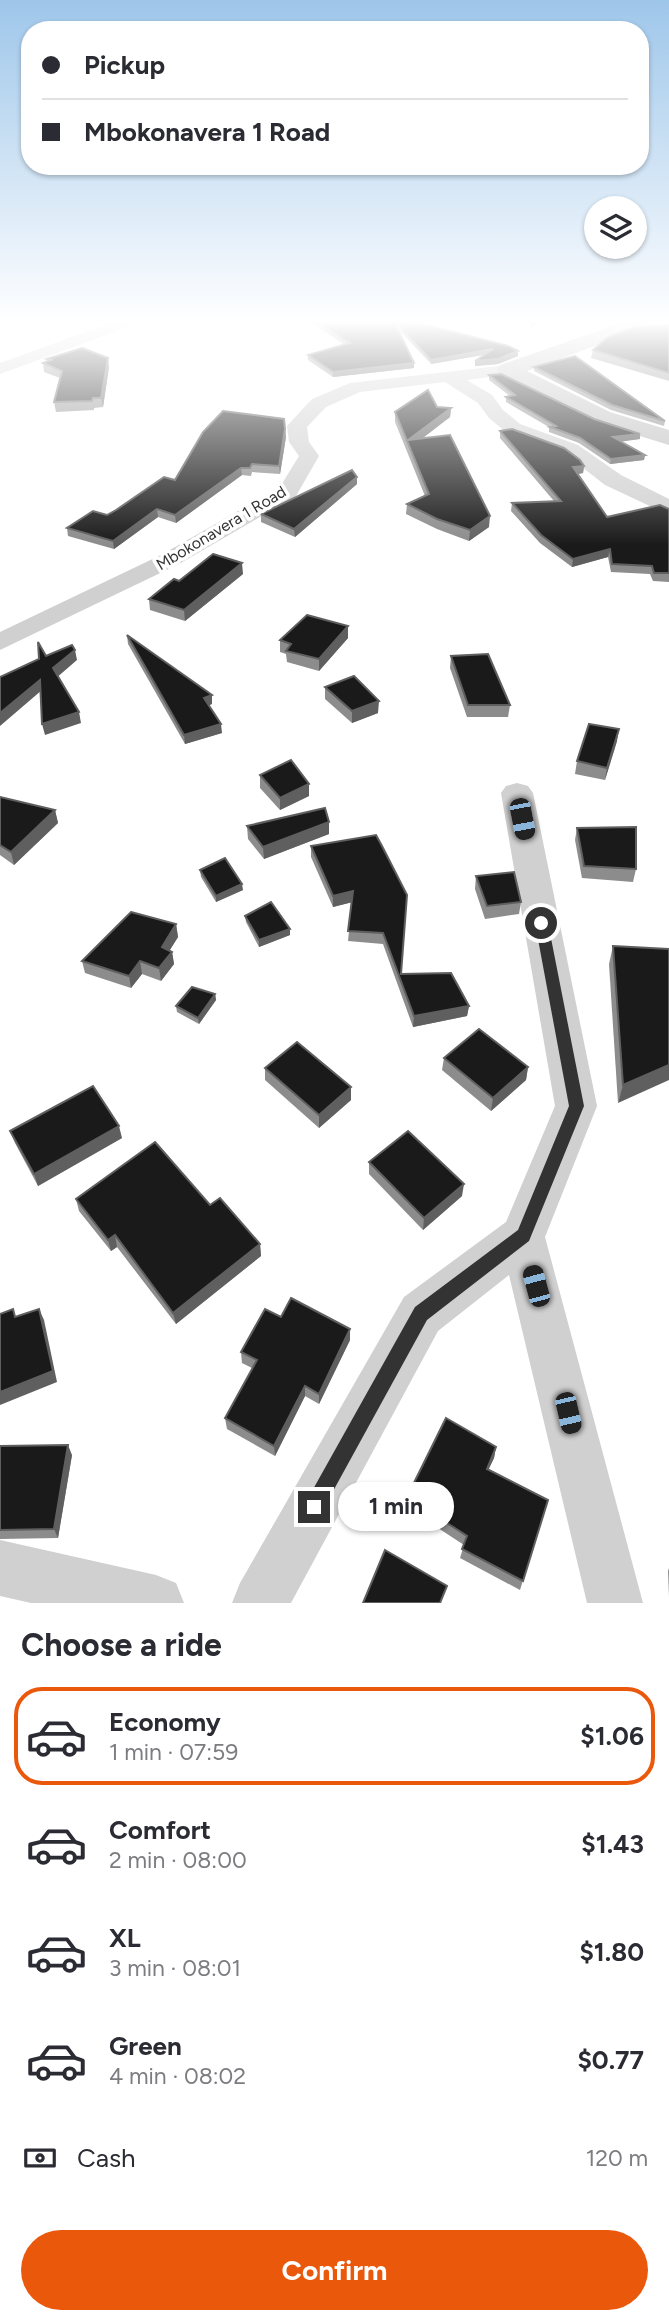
<!DOCTYPE html>
<html lang="en">
<head>
<meta charset="utf-8">
<style>
  body { margin:0; font-family:Figtree,sans-serif; background:#f2f2f3; color:#2b2b33; height:100vh; display:flex; flex-direction:column; font-size:26px; white-space:nowrap }
  * { box-sizing:border-box; margin:0 }
  p { font-size:23px; color:#7c7c81 }
  .icon { flex:none; width:38px; height:38px; fill:none; stroke:currentColor; stroke-width:2; stroke-linecap:round; stroke-linejoin:round }
  .map { position:relative; height:1603px; overflow:hidden }
  .sheet { display:flex; flex-direction:column; background:#fff; flex:1 }
  .sheet>* { flex:none }
  .banner { position:absolute; left:21px; top:21px; width:628px; height:154px; border-radius:28px; box-shadow:0 2px 5px #0004; display:grid; align-content:center; height:154px; padding:0 21px; background:#fff }
  .controls { position:absolute; left:584px; top:196px; display:grid; gap:14px }
  .controls a { display:grid; place-items:center; width:63px; height:63px; border-radius:50%; background:#fff; box-shadow:0 2px 5px #0004; font-size:35px }
  .end { position:absolute; width:32px; height:32px; margin:-16px; border:9px solid #333; background:#fff; box-shadow:0 0 0 4px #fff }
  .from { border-radius:50% }
  .bubble { position:absolute; height:49px; border-radius:24px; background:#fff; box-shadow:0 2px 5px #0004; font-size:23px; font-weight:700; line-height:49px; text-align:center }
  .car { position:absolute; width:21px; height:42px; margin:-21px -10px; border-radius:9px; box-shadow:0 0 5px 2px #0007; background:linear-gradient(#222 24%,#8ab4d8 0 40%,#222 0 76%,#8ab4d8 0 86%,#222 0) }
  .banner b { display:flex; align-items:center; gap:24px; height:66px; font-size:26px }
  .banner b+b { border-top:2px solid #e1e1e2 }
  .banner i { width:18px; height:18px; background:#2b2b33 }
  ul { padding:0; list-style:none }
  li { display:flex; align-items:center; gap:21px; height:98px; margin:0 14px 10px; padding:0 7px; border:4px solid transparent; border-radius:28px }
  li div { flex:1 }
  li b { display:block; font-size:26px }
  li em { font-style:normal; font-weight:700 }
  li.on { border-color:#ea580c }
  li>.icon { width:63px; height:63px; stroke-width:1.5 }
  h2 { padding:0 21px; font-size:32px; line-height:84px }
  .pay { display:flex; align-items:center; gap:18px; height:77px; padding:0 21px; font-size:26px }
  .pay p { margin-inline-start:auto }
  .cta { display:flex; gap:14px; margin-top:auto; padding:14px 21px }
  .cta a { flex:1; height:80px; border-radius:42px; background:#ea580c; color:#fff; font-size:28px; font-weight:700; line-height:80px; text-align:center }
  .map>svg:first-child { display:block }
</style>
</head>
<body>
<div class="map">
<svg width="669" height="1603" viewBox="0 0 669 1603">
  <rect width="100%" height="100%" fill="#fff"/>
  <g fill="none" stroke-linecap="round" stroke-linejoin="round">
    <g fill="#d0d0d0" fill-rule="evenodd">
      <path d="M116,321H138L136,324L0,374V363Z"/>
      <path d="M508,365L517,370L514,374L467,380L492,395L503,410L520,424L578,445L621,475L669,499V515L605,485L564,453L506,432L489,418L478,403L445,382L360,392L326,407L307,427L309,442L319,456L296,496L179,564L0,650V632L163,554L280,487L299,456L289,442L287,426L312,399L350,383Z"/>
      <path d="M517,783L528,786L533,793L597,1106L545,1237L643,1603H587L509,1275L438,1331L291,1603H232L240,1583L404,1297L506,1222L555,1106L501,793L506,786Z"/>
      <path d="M0,1540L156,1575L176,1583L184,1603H31L0,1596Z"/>
    </g>
    <path fill="#bdbdbd" fill-rule="evenodd" d="M627,321H655L652,325L527,371L610,412L669,430V445L594,422L500,375L497,370L500,365Z"/>
  </g>
  <g fill="#8c8c8c">
    <path d="M253,321H276L269,324Z"/>
    <path d="M309,321H411L518,351V356L498,364L475,366V361L484,355L431,364L398,329L414,363V368L333,377L308,360V355L345,345Z"/>
    <path d="M669,324V381L591,358L593,350Z"/>
    <path d="M47,359L109,367L103,407L94,408V410L56,412L54,402L60,378L44,372L43,363L48,361Z"/>
    <path d="M534,367L665,421L664,426L611,410L534,371Z"/>
    <path d="M489,375L594,419L640,434V439L620,441L645,455L644,460L610,464L579,443L549,432V427L506,402V397L510,396L489,380Z"/>
    <path d="M437,407L451,408L450,417L422,438L489,527L469,541L437,529L406,514L407,504L425,496L395,422V412Z"/>
    <path d="M285,429L286,437L280,474L252,472L251,476L242,475L176,523L158,517L114,549L68,536L67,528L107,515L175,480Z"/>
    <path d="M500,431L584,466L583,473L578,474L607,517L669,509V582L653,581L650,574L611,572L608,557L572,567L540,543L511,511L512,503L554,501L500,438Z"/>
    <path d="M357,477V484L295,537L261,522V514Z"/>
    <path d="M243,574L185,621L150,610L149,599L179,581Z"/>
    <path d="M127,635L212,695V704L209,705L222,733L185,744L128,644Z"/>
    <path d="M348,638L319,671L287,662L286,654L280,652V640Z"/>
    <path d="M451,656L510,705L508,717H467L450,668Z"/>
    <path d="M325,687L378,713L352,723L325,699Z"/>
    <path d="M617,741L605,780L575,774L577,761Z"/>
    <path d="M260,775L309,784V796L280,810L260,788Z"/>
    <path d="M0,797L55,810L58,823L14,865L0,855Z"/>
    <path d="M247,826L329,834L264,859L248,839Z"/>
    <path d="M577,828L636,869L633,882L582,878L575,840Z"/>
    <path d="M376,835L401,974L469,1006L467,1016L413,1027L383,944L348,941L352,902L333,907L311,857V846Z"/>
    <path d="M200,870L243,890L216,902L201,877Z"/>
    <path d="M476,876L521,902L519,914L485,919L475,889Z"/>
    <path d="M245,916L290,929V935L259,947L246,922Z"/>
    <path d="M176,924L178,937L170,950L172,952L174,964L161,981L142,974L131,988L85,973L82,961Z"/>
    <path d="M613,946L669,949L618,1103L609,964Z"/>
    <path d="M215,994L216,1000L199,1024L177,1012L176,1006Z"/>
    <path d="M444,1058L528,1067L526,1080L491,1111L442,1070Z"/>
    <path d="M265,1068L351,1100L319,1128L265,1080Z"/>
    <path d="M10,1131L122,1138L38,1186L15,1143Z"/>
    <path d="M369,1162L462,1196L423,1230L369,1174Z"/>
    <path d="M76,1199L210,1205L260,1244L261,1256L176,1324L117,1247L111,1251L79,1211Z"/>
    <path d="M281,1317L350,1340L319,1404L305,1396L275,1456L227,1429L225,1418L252,1368L242,1363L241,1352Z"/>
    <path d="M0,1446L72,1455L58,1538L0,1539Z"/>
    <path d="M496,1447L494,1458L488,1470L548,1500L520,1590L460,1558L464,1545L406,1507L407,1497Z"/>
    <path d="M669,1568V1597L668,1571Z"/>
  </g>
  <g fill="#5f5f5f">
    <path d="M533,321H541L530,328L531,322Z"/>
    <path d="M493,349V353L431,364V360Z"/>
    <path d="M518,351V356L498,364L475,366V361Z"/>
    <path d="M108,358L109,367L103,407L101,398Z"/>
    <path d="M414,363V368L333,377V372Z"/>
    <path d="M451,408L450,417L410,448L408,440Z"/>
    <path d="M285,429L286,437L280,474L279,466Z"/>
    <path d="M640,434V439L612,443L613,437Z"/>
    <path d="M645,455L644,460L610,464L611,459Z"/>
    <path d="M584,466L583,473L572,475L573,467Z"/>
    <path d="M241,468L242,475L176,523L175,515Z"/>
    <path d="M357,477V484L295,537L294,529Z"/>
    <path d="M157,509L158,517L114,549L113,541Z"/>
    <path d="M490,516L489,527L469,541L470,530Z"/>
    <path d="M610,549L608,557L572,567L573,559Z"/>
    <path d="M242,563L243,574L185,621L184,610Z"/>
    <path d="M348,626V638L319,671V659Z"/>
    <path d="M75,650L77,660L55,679L53,668Z"/>
    <path d="M40,680L42,690L0,726V713Z"/>
    <path d="M212,695V704L205,707L204,698Z"/>
    <path d="M379,701L378,713L352,723V711Z"/>
    <path d="M79,712L81,723L45,735L42,724Z"/>
    <path d="M221,724L222,733L185,744L184,735Z"/>
    <path d="M619,729L617,741L605,780L607,768Z"/>
    <path d="M309,784V796L280,810V798Z"/>
    <path d="M55,810L58,823L14,865L11,852Z"/>
    <path d="M329,822V834L264,859L263,847Z"/>
    <path d="M242,884L243,890L216,902V896Z"/>
    <path d="M353,891V902L333,907V896Z"/>
    <path d="M176,924L178,937L164,959L162,947Z"/>
    <path d="M290,929V935L259,947V940Z"/>
    <path d="M172,952L174,964L161,981L159,968Z"/>
    <path d="M140,961L142,974L131,988L129,976Z"/>
    <path d="M215,994L216,1000L199,1024L198,1018Z"/>
    <path d="M469,1006L467,1016L413,1027L414,1016Z"/>
    <path d="M669,1065V1080L618,1103L623,1085Z"/>
    <path d="M528,1067L526,1080L491,1111L493,1098Z"/>
    <path d="M351,1087V1100L319,1128V1115Z"/>
    <path d="M119,1126L122,1138L38,1186L34,1174Z"/>
    <path d="M464,1184L462,1196L423,1230L424,1218Z"/>
    <path d="M115,1235L117,1247L111,1251L108,1240Z"/>
    <path d="M260,1244L261,1256L176,1324L173,1313Z"/>
    <path d="M39,1309L44,1320L57,1382L0,1405V1392Z"/>
    <path d="M350,1329V1340L319,1404V1394Z"/>
    <path d="M305,1386V1396L275,1456L274,1446Z"/>
    <path d="M68,1445L72,1455L58,1538L54,1529Z"/>
    <path d="M496,1447L494,1458L484,1479L487,1469Z"/>
  </g>
  <g fill="#1a1a1a" stroke="#5f5f5f" stroke-width="2">
    <path d="M316,321H394L414,363L333,372L308,355L350,343Z"/>
    <path d="M394,321H411L508,346L518,351L498,359L475,361L493,349L431,360Z"/>
    <path d="M669,324V373L593,350L608,337L634,327Z"/>
    <path d="M82,348L108,358L101,398H93L92,401L54,402L62,371L43,363L51,360L47,359Z"/>
    <path d="M575,356L665,421L612,405L534,367Z"/>
    <path d="M501,374L594,419L640,434L613,437L645,455L611,459L580,438L550,427L556,426L506,397L515,395L489,375Z"/>
    <path d="M428,390L437,407L451,408L408,440L450,435L490,516L470,530L437,519L407,504L429,494L395,412Z"/>
    <path d="M223,411L284,419L285,429L279,466L252,464L250,468H241L175,515L157,509L113,541L67,528L93,511L107,515L116,510L164,477L175,480L203,432Z"/>
    <path d="M512,429L564,448L580,460L584,466L573,467L607,517L660,505L669,509V573H654L652,566L612,564L610,549L573,559L541,535L512,503L561,501L500,431Z"/>
    <path d="M352,470L357,477L294,529L261,514Z"/>
    <path d="M213,554L242,563L184,610L149,599L174,579L179,581Z"/>
    <path d="M307,615L348,626L319,659L286,651L291,644L280,640Z"/>
    <path d="M127,635L212,695L204,698L221,724L184,735Z"/>
    <path d="M38,642L46,656L72,645L75,650L53,668L79,712L42,724L40,680L0,713V677L39,659Z"/>
    <path d="M488,654L510,705H468L451,656Z"/>
    <path d="M354,676L379,701L352,711L325,687Z"/>
    <path d="M589,724L619,729L607,768L577,761Z"/>
    <path d="M291,760L309,784L280,798L260,775Z"/>
    <path d="M0,797L55,810L11,852L0,845Z"/>
    <path d="M325,808L329,822L263,847L247,826Z"/>
    <path d="M636,827V869L584,866L577,828Z"/>
    <path d="M376,835L382,846L407,895L401,974L451,973L469,1006L414,1016L383,933L348,931L353,891L333,896L311,846Z"/>
    <path d="M225,858L242,884L216,896L200,870Z"/>
    <path d="M514,872L521,902L487,906L476,876Z"/>
    <path d="M271,902L290,929L259,940L245,916Z"/>
    <path d="M131,912L176,924L162,947L172,952L159,968L140,961L129,976L82,961Z"/>
    <path d="M613,946L669,949V1065L623,1085Z"/>
    <path d="M192,987L215,994L198,1018L176,1006Z"/>
    <path d="M479,1029L528,1067L493,1098L444,1058Z"/>
    <path d="M297,1042L351,1087L319,1115L265,1068Z"/>
    <path d="M93,1086L119,1126L34,1174L10,1131Z"/>
    <path d="M408,1131L464,1184L424,1218L369,1162Z"/>
    <path d="M155,1142L210,1205L220,1198L260,1244L173,1313L115,1235L108,1240L76,1199Z"/>
    <path d="M291,1298L350,1329L319,1394L305,1386L274,1446L225,1418L257,1360L241,1352L265,1309L281,1317Z"/>
    <path d="M13,1309L15,1317L39,1309L53,1371L0,1392V1314Z"/>
    <path d="M446,1418L496,1447L487,1469L548,1500L523,1581L462,1549L467,1536L407,1497Z"/>
    <path d="M68,1445L54,1529L0,1530V1446Z"/>
    <path d="M385,1550L447,1586L440,1603H363Z"/>
  </g>
  <linearGradient id="sky" x2="0" y2="1"><stop stop-color="#9ec6ea"/><stop offset="0.59" stop-color="#fff"/><stop offset="1" stop-color="#fff" stop-opacity="0"/></linearGradient>
  <rect width="669" height="545" fill="url(#sky)"/>
  <path fill="#333" d="M541,919L548,923L584,1106L529,1241L427,1320L321,1513L314,1516L307,1513L304,1507L307,1500L415,1307L518,1230L569,1106L535,923Z"/>
  <g text-anchor="middle" dominant-baseline="central" stroke-width="7" stroke-linejoin="round" paint-order="stroke">
    <g font-size="16" fill="#333" stroke="#fff">
      <text transform="translate(221 528) rotate(-31)">Mbokonavera 1 Road</text>
    </g>
  </g>
</svg>
<div class="controls">
<a><svg class="icon" aria-label="layers" viewBox="0 0 24 24"><path d="M12 4l9 5-9 5-9-5zM3 14l9 5 9-5"/></svg></a>
</div>
<i class="end from" style="left:541px;top:923px"></i>
<i class="end" style="left:314px;top:1507px"></i>
<div class="bubble" style="left:338px;top:1482px;width:116px">1 min</div>
<i class="car" style="left:522px;top:819px;rotate:169deg"></i>
<i class="car" style="left:536px;top:1286px;rotate:345deg"></i>
<i class="car" style="left:568px;top:1413px;rotate:167deg"></i>
<div class="banner">
<b><i class="from"></i>Pickup</b>
<b><i></i>Mbokonavera 1 Road</b>
</div>
</div>
<section class="sheet">
<h2>Choose a ride</h2>
<ul>
<li class="on"><svg class="icon" aria-label="car" viewBox="0 0 24 24"><path d="M5 17H2v-5l4-1 3-4h7l3 4 3 1v5h-3M9 17h6M6 11h13"/><circle cx="7" cy="17" r="2"/><circle cx="17" cy="17" r="2"/></svg><div><b>Economy</b><p>1 min · 07:59</p></div><em>$1.06</em></li>
<li><svg class="icon" aria-label="car" viewBox="0 0 24 24"><path d="M5 17H2v-5l4-1 3-4h7l3 4 3 1v5h-3M9 17h6M6 11h13"/><circle cx="7" cy="17" r="2"/><circle cx="17" cy="17" r="2"/></svg><div><b>Comfort</b><p>2 min · 08:00</p></div><em>$1.43</em></li>
<li><svg class="icon" aria-label="car" viewBox="0 0 24 24"><path d="M5 17H2v-5l4-1 3-4h7l3 4 3 1v5h-3M9 17h6M6 11h13"/><circle cx="7" cy="17" r="2"/><circle cx="17" cy="17" r="2"/></svg><div><b>XL</b><p>3 min · 08:01</p></div><em>$1.80</em></li>
<li><svg class="icon" aria-label="car" viewBox="0 0 24 24"><path d="M5 17H2v-5l4-1 3-4h7l3 4 3 1v5h-3M9 17h6M6 11h13"/><circle cx="7" cy="17" r="2"/><circle cx="17" cy="17" r="2"/></svg><div><b>Green</b><p>4 min · 08:02</p></div><em>$0.77</em></li>
</ul>
<div class="pay"><svg class="icon" aria-label="cash" viewBox="0 0 24 24"><path d="M3 7h18v10H3z"/><circle cx="12" cy="12" r="2"/></svg>Cash<p>120 m</p></div>
<div class="cta"><a>Confirm</a></div>
</section>
</body>
</html>
